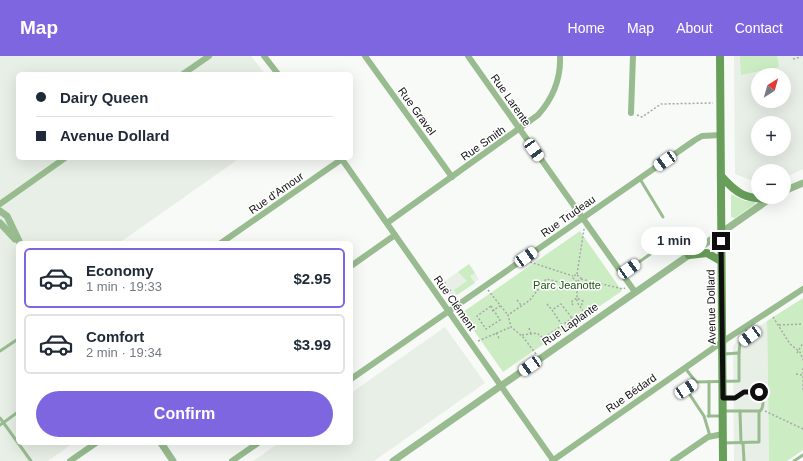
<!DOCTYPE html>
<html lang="en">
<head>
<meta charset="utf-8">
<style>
  body { margin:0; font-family:Arial,sans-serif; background:#f6f6f7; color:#1f2937; height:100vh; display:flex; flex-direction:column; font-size:15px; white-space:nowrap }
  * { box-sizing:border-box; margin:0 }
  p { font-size:13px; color:#747a83 }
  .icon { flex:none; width:22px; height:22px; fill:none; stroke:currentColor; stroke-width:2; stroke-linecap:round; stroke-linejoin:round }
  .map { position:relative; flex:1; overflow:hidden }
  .details { position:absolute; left:16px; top:185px; width:337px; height:204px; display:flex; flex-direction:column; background:#fff; border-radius:6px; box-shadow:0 4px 16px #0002 }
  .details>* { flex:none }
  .guide { position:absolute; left:16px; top:16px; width:337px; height:88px; border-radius:6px; box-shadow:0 4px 16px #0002; display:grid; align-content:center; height:88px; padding:0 20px; background:#fff }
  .needle { width:26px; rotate:37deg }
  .controls { position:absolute; left:751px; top:12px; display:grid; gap:8px }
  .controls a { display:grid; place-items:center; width:40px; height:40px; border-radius:50%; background:#fff; box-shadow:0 4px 16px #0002; font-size:20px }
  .end { position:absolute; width:18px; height:18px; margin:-9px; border:5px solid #0e0f0e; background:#fff; box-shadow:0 0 0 2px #fff }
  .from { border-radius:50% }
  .bubble { position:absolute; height:28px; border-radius:14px; background:#fff; box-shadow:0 4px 16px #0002; font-size:13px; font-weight:600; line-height:28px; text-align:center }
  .car { position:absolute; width:12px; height:24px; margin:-12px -6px; border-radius:5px; box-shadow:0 0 3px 1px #0007; background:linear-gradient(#fff 24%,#345 0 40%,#fff 0 76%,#345 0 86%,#fff 0) }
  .guide b { display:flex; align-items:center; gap:14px; height:38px; font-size:15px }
  .guide b+b { border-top:1px solid #e0e1e3 }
  .guide i { width:10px; height:10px; background:#1f2937 }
  ul { padding:7px 0 0; list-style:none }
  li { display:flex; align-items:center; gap:12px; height:60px; margin:0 8px 6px; padding:0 12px; border:2px solid #e0e1e3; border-radius:6px }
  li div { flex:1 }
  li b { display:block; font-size:15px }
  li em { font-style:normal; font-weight:600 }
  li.active { border-color:#7f66e1 }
  li>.icon { width:36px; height:36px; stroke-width:1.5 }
  .cta { display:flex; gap:8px; margin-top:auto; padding:8px 20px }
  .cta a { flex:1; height:46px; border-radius:24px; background:#7f66e1; color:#fff; font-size:16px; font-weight:600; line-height:46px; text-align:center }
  header { display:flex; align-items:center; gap:24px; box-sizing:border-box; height:56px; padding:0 20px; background:#7f66e1; color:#fff }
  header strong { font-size:19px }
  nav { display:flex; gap:22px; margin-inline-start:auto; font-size:14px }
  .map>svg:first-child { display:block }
</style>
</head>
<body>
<header>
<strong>Map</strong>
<nav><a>Home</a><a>Map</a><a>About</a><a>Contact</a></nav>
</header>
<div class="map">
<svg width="803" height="405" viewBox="0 0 803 405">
  <rect width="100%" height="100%" fill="#f8faf7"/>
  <g fill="#e8efe6" fill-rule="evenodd">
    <path d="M0,0H251L265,18H18V102H240L119,187H18V387H73L48,405H0Z"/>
    <path d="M734,0H803V113L784,122V115H758V127L735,118ZM758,19H784V45H758ZM758,67H784V93H758Z"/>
    <path d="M469,208L479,223L451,243L441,228Z"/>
    <path d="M767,265L769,405H734L733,290L737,285Z"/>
    <path d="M445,271L485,327L374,405H253L279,387H351V337Z"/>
  </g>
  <g fill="#ccedc4">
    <path d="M740,0H777L779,11L741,19Z"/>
    <path d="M731,138L745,145L755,146V148L735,162L731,161Z"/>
    <path d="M580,175L622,235L503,316L463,259V256Z"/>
    <path d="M469,208L475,217L470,220L475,227L457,239L454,234L467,225L458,216Z"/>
    <path d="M803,242V394L787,405H769L767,265Z"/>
  </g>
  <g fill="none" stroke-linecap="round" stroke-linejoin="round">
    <g stroke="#a7a8a6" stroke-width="1.5" stroke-dasharray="2 2" stroke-linecap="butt">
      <path d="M793,3L801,1"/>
      <path d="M637,59L642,61L661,48L713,47"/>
      <path d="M530,206L573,220"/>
      <path d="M577,218L584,173"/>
      <path d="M581,223L623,233L625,232"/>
      <path d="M577,226L573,222L576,218L581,222L577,226V246L587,261"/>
      <path d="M441,230L446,226"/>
      <path d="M488,234L508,259"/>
      <path d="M446,237L451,234"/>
      <path d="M517,244L521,249"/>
      <path d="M547,248L552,254"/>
      <path d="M573,249L571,246L577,242L583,245L581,251"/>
      <path d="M491,250L500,264L486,273L477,260Z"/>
      <path d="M492,255L500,250"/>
      <path d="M773,261L790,288L800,296L803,304"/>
      <path d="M562,269L552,254L561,248L572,262"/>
      <path d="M779,269L803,268"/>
      <path d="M529,272L531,278"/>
      <path d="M496,277L500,284"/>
      <path d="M522,279L537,277L542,281"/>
      <path d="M548,279L574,261L579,266"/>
      <path d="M478,285L511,271"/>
      <path d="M797,297L803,287"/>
      <path d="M536,298L523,281L511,271L508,259L530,244L546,223L567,228L577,234"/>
      <path d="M803,312V336"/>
      <path d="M796,318L802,319"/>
      <path d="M765,355L803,373"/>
    </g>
    <g stroke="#98bc8f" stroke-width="3">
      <path d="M640,123L663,161"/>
      <path d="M622,218L666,187"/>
      <path d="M0,295L18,283"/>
      <path d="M739,297L740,287L750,280L744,271"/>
      <path d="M685,312L696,326L739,325V297L724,298"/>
      <path d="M696,326L686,333L704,360L710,380"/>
      <path d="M709,326V360"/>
      <path d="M760,328V336"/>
      <path d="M723,342H735L746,336H760C764,339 764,352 760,355H723"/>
      <path d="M740,355L741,387"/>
      <path d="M708,360H723"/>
      <path d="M0,362L31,405"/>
      <path d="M0,369L18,356"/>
      <path d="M723,387L759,386V355"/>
      <path d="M743,387L744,405"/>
      <path d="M794,405L803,399"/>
    </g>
    <g stroke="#98bc8f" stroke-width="6">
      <path d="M264,0L278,18"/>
      <path d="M365,0L452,121"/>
      <path d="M468,0L635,236"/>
      <path d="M183,18L209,0"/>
      <path d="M631,57L633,0"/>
      <path d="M341,102L553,404"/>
      <path d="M0,148L65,102"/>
      <path d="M387,167L538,59C553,42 561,23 560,0"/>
      <path d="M221,187L342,103"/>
      <path d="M351,210L395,179"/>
      <path d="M351,323L695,84L702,80L721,79"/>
      <path d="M70,405L96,387"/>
      <path d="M232,405L258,387"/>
      <path d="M552,405L722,286L803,233"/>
      <path d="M673,405L708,381L723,378"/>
    </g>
    <g stroke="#98bc8f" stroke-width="7">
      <path d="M784,135L803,127"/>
      <path d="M0,155L7,160L20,187"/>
      <path d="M0,167L15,183"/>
      <path d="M161,387L173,405"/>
      <path d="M393,405L771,142"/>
    </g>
    <g stroke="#679e59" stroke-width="8">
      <path d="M720,0L723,405"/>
      <path d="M721,120C737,138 745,143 770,143"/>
      <path d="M689,199L707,197L721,205"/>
    </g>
  </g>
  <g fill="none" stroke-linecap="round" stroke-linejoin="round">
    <path stroke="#0e0f0e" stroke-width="5" d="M721,185L723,342H735L744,336H759"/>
  </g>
  <g text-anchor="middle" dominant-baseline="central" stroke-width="3" stroke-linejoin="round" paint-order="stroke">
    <g font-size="11" fill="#0e0f0e" stroke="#fff">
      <text transform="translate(511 44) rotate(55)">Rue Larente</text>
      <text transform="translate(417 55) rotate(54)">Rue Gravel</text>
      <text transform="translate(483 87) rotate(-35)">Rue Smith</text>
      <text transform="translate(276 137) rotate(-35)">Rue d'Amour</text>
      <text transform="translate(568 160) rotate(-35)">Rue Trudeau</text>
      <text transform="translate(455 247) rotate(55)">Rue Clément</text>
      <text transform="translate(711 251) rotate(-91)">Avenue Dollard</text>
      <text transform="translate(570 268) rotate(-35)">Rue Laplante</text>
      <text transform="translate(631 337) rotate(-35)">Rue Bédard</text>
    </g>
    <g font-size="11" fill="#215312" stroke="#fff">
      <text x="567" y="229">Parc Jeanotte</text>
    </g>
  </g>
</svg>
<div class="controls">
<a><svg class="needle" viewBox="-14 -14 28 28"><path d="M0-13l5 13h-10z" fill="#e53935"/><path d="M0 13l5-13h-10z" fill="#747a83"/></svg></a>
<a>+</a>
<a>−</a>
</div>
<i class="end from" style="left:759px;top:336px"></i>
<i class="end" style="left:721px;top:185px"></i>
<div class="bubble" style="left:641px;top:171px;width:66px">1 min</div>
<i class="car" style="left:534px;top:94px;rotate:145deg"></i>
<i class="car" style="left:665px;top:105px;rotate:235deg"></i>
<i class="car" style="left:526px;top:201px;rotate:56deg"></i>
<i class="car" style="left:629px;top:213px;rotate:55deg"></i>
<i class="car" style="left:750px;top:280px;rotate:234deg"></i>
<i class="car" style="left:530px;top:310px;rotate:235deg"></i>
<i class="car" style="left:686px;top:333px;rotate:57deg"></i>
<div class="guide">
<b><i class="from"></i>Dairy Queen</b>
<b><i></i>Avenue Dollard</b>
</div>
<section class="details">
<ul>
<li class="active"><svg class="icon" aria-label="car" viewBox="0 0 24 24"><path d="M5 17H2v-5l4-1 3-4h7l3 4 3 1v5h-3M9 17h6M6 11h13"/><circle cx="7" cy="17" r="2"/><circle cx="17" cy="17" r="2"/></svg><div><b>Economy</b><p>1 min · 19:33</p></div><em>$2.95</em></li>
<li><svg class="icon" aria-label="car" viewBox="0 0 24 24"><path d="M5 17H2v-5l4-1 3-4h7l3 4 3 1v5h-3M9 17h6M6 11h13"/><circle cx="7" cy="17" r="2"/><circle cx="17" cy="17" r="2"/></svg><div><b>Comfort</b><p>2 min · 19:34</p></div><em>$3.99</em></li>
</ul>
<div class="cta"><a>Confirm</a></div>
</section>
</div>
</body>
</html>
